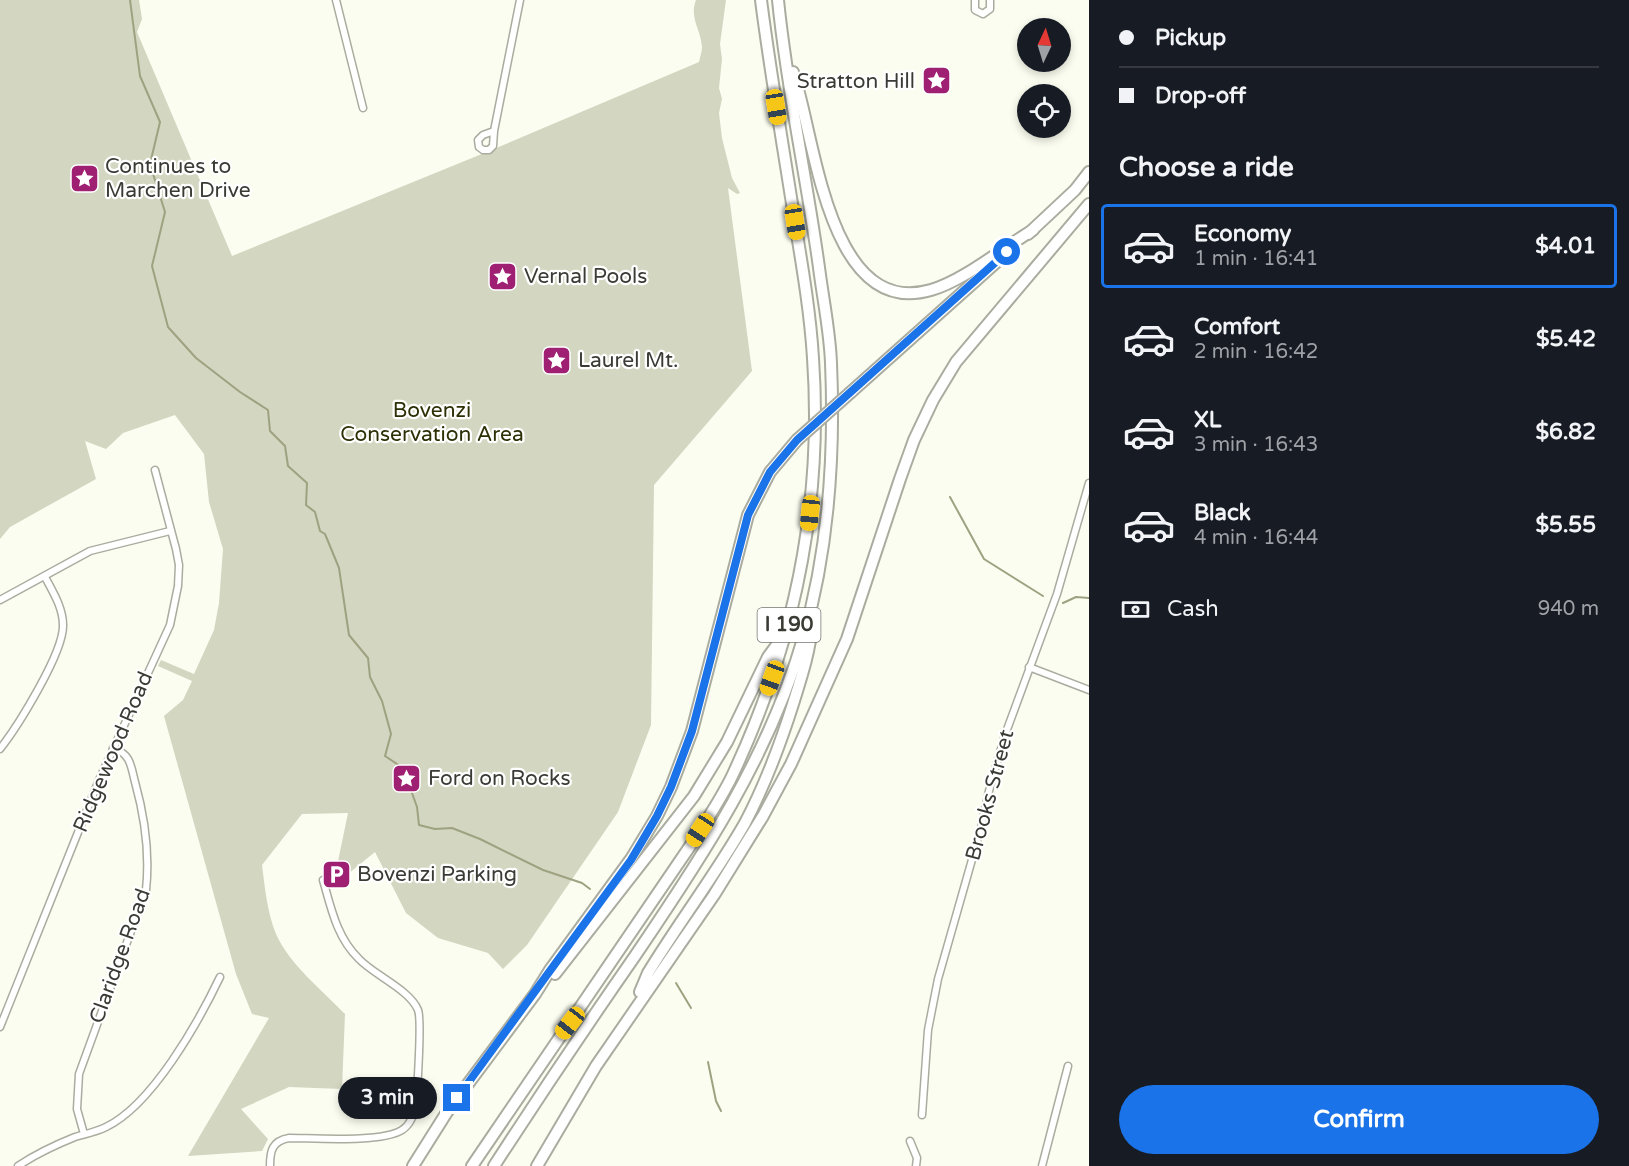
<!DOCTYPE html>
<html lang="en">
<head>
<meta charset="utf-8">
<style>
  body { margin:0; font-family:"Varela Round",sans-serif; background:#242831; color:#f1f3f6; height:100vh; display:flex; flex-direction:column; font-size:22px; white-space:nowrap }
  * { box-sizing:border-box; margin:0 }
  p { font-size:20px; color:#9ea1a6 }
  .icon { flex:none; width:33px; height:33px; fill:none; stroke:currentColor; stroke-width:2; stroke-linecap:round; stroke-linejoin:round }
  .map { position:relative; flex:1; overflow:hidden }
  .details { display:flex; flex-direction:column; background:#171b24; width:540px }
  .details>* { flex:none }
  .guide { display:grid; align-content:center; height:132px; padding:0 30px; background:#171b24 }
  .needle { width:39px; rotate:4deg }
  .controls { position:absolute; left:1017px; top:18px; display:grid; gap:12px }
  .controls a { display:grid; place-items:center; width:54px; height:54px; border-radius:50%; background:#171b24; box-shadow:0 3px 9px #0003; font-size:30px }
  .end { position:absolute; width:27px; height:27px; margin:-14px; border:8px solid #1a73e8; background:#fff; box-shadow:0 0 0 3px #fff }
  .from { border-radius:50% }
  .bubble { position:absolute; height:42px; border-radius:21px; background:#171b24; box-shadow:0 3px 9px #0003; font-size:20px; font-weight:700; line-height:42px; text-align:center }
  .car { position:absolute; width:18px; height:36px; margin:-18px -9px; border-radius:8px; box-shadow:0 0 4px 2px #0007; background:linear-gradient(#f5c518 24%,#345 0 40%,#f5c518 0 76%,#345 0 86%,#f5c518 0) }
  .guide b { display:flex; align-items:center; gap:21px; height:57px; font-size:22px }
  .guide b+b { border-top:2px solid #363941 }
  .guide i { width:15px; height:15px; background:#f1f3f6 }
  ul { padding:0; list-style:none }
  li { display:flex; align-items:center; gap:18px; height:84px; margin:0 12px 9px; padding:0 18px; border:3px solid transparent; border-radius:6px }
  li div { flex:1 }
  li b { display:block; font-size:22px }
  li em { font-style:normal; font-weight:700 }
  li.on { border-color:#1a73e8 }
  li>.icon { width:54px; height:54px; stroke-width:1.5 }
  h2 { padding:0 30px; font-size:27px; line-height:72px }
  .pay { display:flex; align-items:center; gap:15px; height:66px; padding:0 30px; font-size:22px }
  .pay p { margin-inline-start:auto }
  .button { display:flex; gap:12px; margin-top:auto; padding:12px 30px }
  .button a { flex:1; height:69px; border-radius:36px; background:#1a73e8; color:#fff; font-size:24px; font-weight:700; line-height:69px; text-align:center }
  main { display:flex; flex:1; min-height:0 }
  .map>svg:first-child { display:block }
</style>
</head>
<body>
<main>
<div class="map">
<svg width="1089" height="1166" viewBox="0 0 1089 1166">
  <rect width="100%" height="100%" fill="#fbfdf0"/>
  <path fill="#d3d6c0" d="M0,0H139L142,19L137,32L232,256L494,149L699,62C700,57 702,52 702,47C701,30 689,18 696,0H726L720,44L722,59L719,88L722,99L719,113L722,138L732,178L740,193L737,194L728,188L752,371L654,485L651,725L618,812L527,945L503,969L488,953L438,938L406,913L375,852L343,878L337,866L348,813L302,814L262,865C265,888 267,912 276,934C289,964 323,991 345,1014L342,1089L289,1087L241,1109L268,1139L262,1151L188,1156L269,1018L252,1014L236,974L164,716L183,700L192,681L158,666L161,660L194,674L214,630L219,603L223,549L209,502L204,454L175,415L123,433L106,449L85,441L96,479L10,527L0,539Z"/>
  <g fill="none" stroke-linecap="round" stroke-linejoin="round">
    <g stroke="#9ea281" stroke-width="2">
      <path d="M130,0L140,76L160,122L150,164L165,212L152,266L168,327L196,358L240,392L268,410L270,431L285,446L288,466L307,483L306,505L315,512L320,531L325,534L339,568L349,635L368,658L370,677L382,701L391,734L385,756L403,768L417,807L419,825L435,829L452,828L480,839L543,870L582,883L590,889"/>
      <path d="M950,497L984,559L1043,596"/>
      <path d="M1063,603L1076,597L1089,598"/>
      <path d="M676,983L691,1008"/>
      <path d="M708,1062L716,1101L721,1111"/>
    </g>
    <defs>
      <g id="street">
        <path d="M336,0L363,108"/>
        <path d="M975,0V10L983,14L990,9V0"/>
        <path d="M494,131L493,146L489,150H483L479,147L478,140L483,135L494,131L520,0"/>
        <path d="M0,600L90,551L170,531"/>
        <path d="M1029,667L1089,690"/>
        <path d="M0,749C18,726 64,652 63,625C63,608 53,592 45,577"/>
        <path d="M0,1027L99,780L170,625L178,586L179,565L176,549L155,470"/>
        <path d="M922,1115L928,1030L938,979L981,828L989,791L1005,735L1057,594L1089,483"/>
        <path d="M84,1134L77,1109L79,1074L146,890C150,853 145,818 135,782C133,775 132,766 128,759C125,754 119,750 113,748"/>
        <path d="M910,1141L917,1158L916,1166"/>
        <path d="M18,1166C36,1154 55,1145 75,1137C85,1134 96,1132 106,1127C152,1105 198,1023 220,977"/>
        <path d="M270,1166C270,1151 272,1141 289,1138C314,1138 382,1143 402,1130C410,1125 413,1116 416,1107C417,1092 422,1020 418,1010C410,990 374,975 359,959C337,938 331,908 323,880"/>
        <path d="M1042,1166L1068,1066"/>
      </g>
      <g id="highway">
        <path d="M793,72C815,134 827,320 931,290C963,281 1003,248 1033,230"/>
        <path d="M1028,234L1075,190L1089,172"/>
        <path d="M851,392L1010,250"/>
        <path d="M555,974L694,796L727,742L768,657L782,638"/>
        <path d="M640,992L648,973C679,922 716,874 745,823C765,785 780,745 793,704C801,678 810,652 812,624"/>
        <path d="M413,1166L447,1112L535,994L550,970L631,859L657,816L671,787L692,731L748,515L770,472L797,440"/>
        <path d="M472,1166L701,830C712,811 725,792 734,772C795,641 823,502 813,358C810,309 801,259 793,210C782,140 770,70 761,0"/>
        <path d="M494,1166C540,1095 587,1025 635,956C703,856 769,756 803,639C829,549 835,456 831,363C830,334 824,304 820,275C808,183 787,92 778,0"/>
        <path d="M537,1166L596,1066L714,895L763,816L791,764L847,639L900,479L914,440L933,400L956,362L1089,204"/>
      </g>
    </defs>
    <use href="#street" stroke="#aaaca0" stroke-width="9"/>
    <use href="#highway" stroke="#aaaca0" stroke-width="14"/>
    <use href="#street" stroke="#fff" stroke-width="6"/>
    <use href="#highway" stroke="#fff" stroke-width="10"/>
    <defs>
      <path id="highway-bridge" d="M797,440L851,392"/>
    </defs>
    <use href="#highway-bridge" stroke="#aaaca0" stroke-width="14" stroke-linecap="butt"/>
    <use href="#highway-bridge" stroke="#fff" stroke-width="10"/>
  </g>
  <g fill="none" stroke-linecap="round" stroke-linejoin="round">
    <path stroke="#1a73e8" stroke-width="8" d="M457,1098L631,860L657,816L671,787L692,731L748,515L770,472L797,440L1007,252"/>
  </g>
  <defs>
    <symbol id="sight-square" viewBox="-11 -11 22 22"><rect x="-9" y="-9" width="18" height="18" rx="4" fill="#9f2073" stroke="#fff"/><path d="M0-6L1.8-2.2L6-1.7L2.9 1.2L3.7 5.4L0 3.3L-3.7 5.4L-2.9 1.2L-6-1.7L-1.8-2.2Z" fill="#fff"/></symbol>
    <symbol id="parking-square" viewBox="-11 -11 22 22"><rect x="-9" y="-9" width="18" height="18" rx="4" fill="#9f2073" stroke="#fff"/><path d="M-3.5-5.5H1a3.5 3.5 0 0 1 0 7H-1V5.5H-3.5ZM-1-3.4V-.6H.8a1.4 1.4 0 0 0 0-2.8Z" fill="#fff"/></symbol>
  </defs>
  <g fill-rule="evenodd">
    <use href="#sight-square" x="920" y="64" width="33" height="33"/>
    <use href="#sight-square" x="68" y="162" width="33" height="33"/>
    <use href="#sight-square" x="486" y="260" width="33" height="33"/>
    <use href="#sight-square" x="540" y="344" width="33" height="33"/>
    <use href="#sight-square" x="390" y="762" width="33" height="33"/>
    <use href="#parking-square" x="320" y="858" width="33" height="33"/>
  </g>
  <g text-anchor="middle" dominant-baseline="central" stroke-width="4.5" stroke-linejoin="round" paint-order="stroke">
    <rect fill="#fff" stroke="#767672" stroke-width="1.5" x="757.5" y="608" width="63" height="34" rx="4.5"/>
    <g font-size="20" font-weight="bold" fill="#3b3b36">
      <text x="789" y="625">I 190</text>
    </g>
    <g font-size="21" fill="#3b3b36" stroke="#fff" text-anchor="start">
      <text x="915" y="81" text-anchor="end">Stratton Hill</text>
      <text x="105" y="166">Continues to<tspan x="105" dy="24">Marchen Drive</tspan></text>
      <text x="524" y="276">Vernal Pools</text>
      <text x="578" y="360">Laurel Mt.</text>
      <text x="428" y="778">Ford on Rocks</text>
      <text x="357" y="874">Bovenzi Parking</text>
    </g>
    <g font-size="21" fill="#2d3005" stroke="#fff">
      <text x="432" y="410">Bovenzi<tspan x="432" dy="24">Conservation Area</tspan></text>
    </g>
    <g font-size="21" fill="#3b3b36" stroke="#fff">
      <text transform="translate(113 752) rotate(-67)">Ridgewood Road</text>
      <text transform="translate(990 795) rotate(-75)">Brooks Street</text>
      <text transform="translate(120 956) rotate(-70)">Claridge Road</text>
    </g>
  </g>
</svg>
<div class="controls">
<a><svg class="needle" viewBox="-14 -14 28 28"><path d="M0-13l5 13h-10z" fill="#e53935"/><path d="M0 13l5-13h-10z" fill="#9ea1a6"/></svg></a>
<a><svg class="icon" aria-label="locate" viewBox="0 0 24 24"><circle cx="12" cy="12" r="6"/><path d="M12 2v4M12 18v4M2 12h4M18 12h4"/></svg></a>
</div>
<i class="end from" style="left:1007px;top:252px"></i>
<i class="end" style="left:457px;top:1098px"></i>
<div class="bubble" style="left:338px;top:1077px;width:99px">3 min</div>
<i class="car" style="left:776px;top:107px;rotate:171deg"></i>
<i class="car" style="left:795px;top:222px;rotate:171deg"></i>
<i class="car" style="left:810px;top:513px;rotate:186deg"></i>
<i class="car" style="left:772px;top:678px;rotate:200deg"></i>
<i class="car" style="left:700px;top:830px;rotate:213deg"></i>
<i class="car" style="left:570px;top:1023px;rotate:218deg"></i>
</div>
<section class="details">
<div class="guide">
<b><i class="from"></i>Pickup</b>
<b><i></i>Drop-off</b>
</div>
<h2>Choose a ride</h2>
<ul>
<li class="on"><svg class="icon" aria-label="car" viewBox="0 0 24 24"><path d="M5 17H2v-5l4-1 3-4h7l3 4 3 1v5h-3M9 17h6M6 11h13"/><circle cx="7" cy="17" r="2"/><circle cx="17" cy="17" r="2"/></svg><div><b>Economy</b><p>1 min · 16:41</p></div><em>$4.01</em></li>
<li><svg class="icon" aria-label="car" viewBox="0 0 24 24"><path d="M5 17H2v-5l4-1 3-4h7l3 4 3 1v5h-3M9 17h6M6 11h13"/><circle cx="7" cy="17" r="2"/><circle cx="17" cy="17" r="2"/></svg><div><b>Comfort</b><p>2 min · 16:42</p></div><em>$5.42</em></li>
<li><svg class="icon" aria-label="car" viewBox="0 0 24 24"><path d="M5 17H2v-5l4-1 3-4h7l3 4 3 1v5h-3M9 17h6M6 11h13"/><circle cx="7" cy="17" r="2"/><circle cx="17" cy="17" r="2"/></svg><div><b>XL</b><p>3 min · 16:43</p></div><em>$6.82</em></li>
<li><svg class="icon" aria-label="car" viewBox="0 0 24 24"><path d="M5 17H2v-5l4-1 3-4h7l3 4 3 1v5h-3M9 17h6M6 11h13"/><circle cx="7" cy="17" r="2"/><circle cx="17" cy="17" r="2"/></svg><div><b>Black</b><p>4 min · 16:44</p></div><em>$5.55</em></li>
</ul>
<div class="pay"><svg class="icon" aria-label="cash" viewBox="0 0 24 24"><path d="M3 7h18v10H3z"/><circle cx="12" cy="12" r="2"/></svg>Cash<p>940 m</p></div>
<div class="button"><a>Confirm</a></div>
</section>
</main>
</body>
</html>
